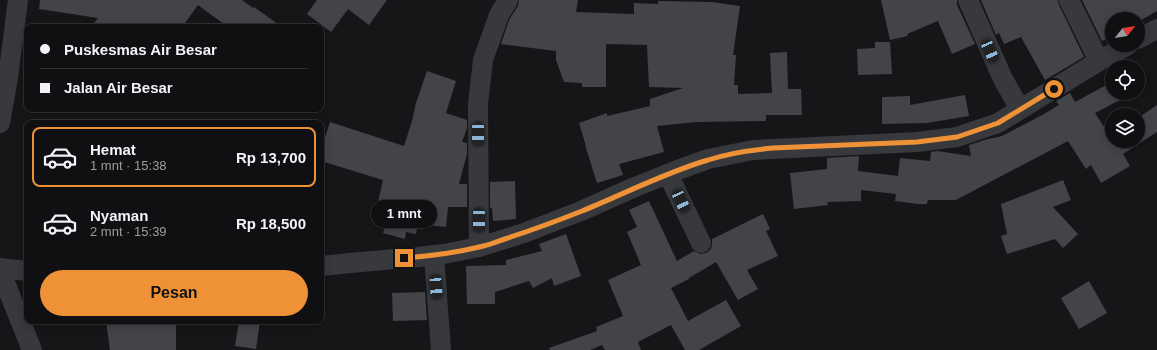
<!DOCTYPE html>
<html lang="id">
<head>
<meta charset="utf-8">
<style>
  body { margin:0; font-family:Helvetica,sans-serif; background:#19191b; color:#f1f3f6; height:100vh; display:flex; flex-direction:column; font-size:15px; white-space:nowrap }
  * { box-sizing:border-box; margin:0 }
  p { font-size:13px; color:#9c9d9f }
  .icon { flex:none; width:22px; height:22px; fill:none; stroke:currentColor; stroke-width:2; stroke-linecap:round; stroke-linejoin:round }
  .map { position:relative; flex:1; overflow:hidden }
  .drawer { position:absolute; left:24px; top:120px; width:300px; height:204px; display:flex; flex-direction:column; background:#101012; border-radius:8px; box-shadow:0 2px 10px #0003,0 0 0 1px #303032 }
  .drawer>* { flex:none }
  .hud { position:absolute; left:24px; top:24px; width:300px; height:88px; border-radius:8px; box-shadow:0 2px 10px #0003,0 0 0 1px #303032; display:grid; align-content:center; height:88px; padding:0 16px; background:#101012 }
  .needle { width:26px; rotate:60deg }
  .fabs { position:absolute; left:1105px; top:12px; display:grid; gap:8px }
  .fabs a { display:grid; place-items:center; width:40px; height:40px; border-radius:50%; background:#101012; box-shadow:0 2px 10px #0003,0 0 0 1px #303032; font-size:20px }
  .end { position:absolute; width:18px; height:18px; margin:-9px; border:5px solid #ef9237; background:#111; box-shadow:0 0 0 2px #111 }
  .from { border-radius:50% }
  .bubble { position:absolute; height:28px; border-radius:14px; background:#101012; box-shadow:0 2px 10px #0003,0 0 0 1px #303032; font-size:13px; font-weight:700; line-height:28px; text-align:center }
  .car { position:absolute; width:12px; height:24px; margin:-12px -6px; border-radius:5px; box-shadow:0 0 3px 1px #0007; background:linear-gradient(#222 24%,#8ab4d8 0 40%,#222 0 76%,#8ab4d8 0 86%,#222 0) }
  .hud b { display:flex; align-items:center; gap:14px; height:38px; font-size:15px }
  .hud b+b { border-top:1px solid #303032 }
  .hud i { width:10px; height:10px; background:#f1f3f6 }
  ul { padding:7px 0 0; list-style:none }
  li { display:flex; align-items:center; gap:12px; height:60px; margin:0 8px 6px; padding:0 8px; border:2px solid transparent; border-radius:8px }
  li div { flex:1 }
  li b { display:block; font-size:15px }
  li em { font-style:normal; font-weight:700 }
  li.current { border-color:#ef9237 }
  li>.icon { width:36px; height:36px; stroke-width:1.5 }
  .action { display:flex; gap:8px; margin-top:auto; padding:8px 16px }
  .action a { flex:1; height:46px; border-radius:24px; background:#ef9237; color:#111; font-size:16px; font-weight:700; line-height:46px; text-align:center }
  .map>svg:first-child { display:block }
</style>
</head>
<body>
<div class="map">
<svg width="1157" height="350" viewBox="0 0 1157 350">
  <rect width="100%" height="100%" fill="#161618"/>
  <g fill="#424448">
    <path d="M40,0H242L253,8L254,7L282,27H228L198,5L182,27H91L98,18L39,9Z"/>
    <path d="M317,0H387L369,25L348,9L331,32L307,14Z"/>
    <path d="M519,0H578L576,12L634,14V3L658,4V1L712,2L740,6L733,55H736L734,85H738V94L772,93L770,53L787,52L788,89H801L802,115H766V121L697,122L657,126L664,152L619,164L623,175L597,183L585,145L586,146L579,123L607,113V116L650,106V99L683,88L649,87L647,45L606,44V87H582V83L564,82L556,60V51L501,44L509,20L518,6Z"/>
    <path d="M881,0H957V5L975,44L952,54L938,21L907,34L908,36L890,40Z"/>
    <path d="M981,0H1058L1059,5L1084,57L1045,80L1021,37L1004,44L999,33L996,35Z"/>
    <path d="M1082,0H1157V11L1138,22V19H1112V36L1102,41Z"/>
    <path d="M875,42H890L892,74L858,75L857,49L875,48Z"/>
    <path d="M427,71L456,81L446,113L467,120V128L462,142L467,143V154L459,184H467V207H448L446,227L418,224L416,234L406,232L405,239L383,233L385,227L373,224L383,180L321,161V150L330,122L404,146L412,121L416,103Z"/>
    <path d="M1110,83L1112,86V93H1116L1120,100L1095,113L1112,139V141H1138V118L1157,105V132L1123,154L1130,166L1101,183L1091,165L1086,169L1068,141L956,200H928L927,204H918L895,201L896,194L861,190V201L827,202L828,205L794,209L790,173L827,169V158L859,156L858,171L898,176L900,158L930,161L931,152L937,151L971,156L969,145L988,139L1002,136L1044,114L1059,105L1056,101L1070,93L1075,102Z"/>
    <path d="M965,95L969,116L927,123L882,124V97L910,96V105Z"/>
    <path d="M1063,180L1071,200L1053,207L1078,234L1063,248L1055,239L1007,254L1001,236L1007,234L1001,204Z"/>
    <path d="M515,181L516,219L493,221L492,208H490V182Z"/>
    <path d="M649,201L677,261L694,251L700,254L706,253L711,249L712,244V239L763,214L770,229L766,231L778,256L747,270L758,289L738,300L716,262L689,278V279L671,288L688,321L726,300L741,326L699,350H685L671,325L638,342L641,350H605L602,345L590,350H550L549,348L597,331L596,327L623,316L608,280L641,265L627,232L637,227L629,210Z"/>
    <path d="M566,234L581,276L554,286L552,278L533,288L529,281L495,292V304H467L466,266L506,265V260L542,251L539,244Z"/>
    <path d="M1089,281L1107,313L1079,329L1061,298Z"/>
    <path d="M425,292L427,320L393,321L392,293Z"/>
    <path d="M106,321H176V350H110Z"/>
    <path d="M239,321H260L256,349L235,346Z"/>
  </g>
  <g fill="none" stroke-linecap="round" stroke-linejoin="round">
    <g stroke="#37393d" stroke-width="20">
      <path d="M968,0L1003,79L1020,109"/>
      <path d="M1069,0L1099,61"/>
      <path d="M1138,39L1157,29"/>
      <path d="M0,123L8,78L18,0"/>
      <path d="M668,174L701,243"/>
      <path d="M479,247L478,104L483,60L499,15L508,0"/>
      <path d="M434,255L441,350"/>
      <path d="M321,266L350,263L418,257L444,254L479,247L524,233L581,211L635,187L675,171L708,159L753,150L917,142L957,137L998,123L1099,61L1128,45"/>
      <path d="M0,268L27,271"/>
      <path d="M0,270L32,350"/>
    </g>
  </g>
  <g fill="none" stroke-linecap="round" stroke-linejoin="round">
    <path stroke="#ef9237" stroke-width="5" d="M404,258C429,256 455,253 479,247C489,245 498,241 508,238C532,230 557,221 582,211C624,194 664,173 708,160C729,153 751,150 773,148L917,142L957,137L998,123L1054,89"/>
  </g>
</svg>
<div class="fabs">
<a><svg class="needle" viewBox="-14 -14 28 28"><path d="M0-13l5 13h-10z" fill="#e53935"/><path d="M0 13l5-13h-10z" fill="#9c9d9f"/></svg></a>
<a><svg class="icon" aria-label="locate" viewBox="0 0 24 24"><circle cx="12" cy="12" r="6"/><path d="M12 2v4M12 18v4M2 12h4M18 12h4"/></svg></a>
<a><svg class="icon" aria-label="layers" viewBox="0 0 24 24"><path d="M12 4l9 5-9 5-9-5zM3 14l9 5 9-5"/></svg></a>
</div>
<i class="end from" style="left:1054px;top:89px"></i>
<i class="end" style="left:404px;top:258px"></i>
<div class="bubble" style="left:371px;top:200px;width:66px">1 mnt</div>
<i class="car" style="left:990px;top:51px;rotate:156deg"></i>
<i class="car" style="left:478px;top:134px;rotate:180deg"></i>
<i class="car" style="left:681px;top:201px;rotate:155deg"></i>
<i class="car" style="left:479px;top:220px;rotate:180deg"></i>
<i class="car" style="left:436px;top:287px;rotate:176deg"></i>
<div class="hud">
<b><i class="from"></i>Puskesmas Air Besar</b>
<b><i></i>Jalan Air Besar</b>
</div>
<section class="drawer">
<ul>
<li class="current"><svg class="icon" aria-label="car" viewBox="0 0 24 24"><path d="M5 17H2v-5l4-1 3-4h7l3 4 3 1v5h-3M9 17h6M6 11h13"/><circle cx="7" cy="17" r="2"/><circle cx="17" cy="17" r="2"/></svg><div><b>Hemat</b><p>1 mnt · 15:38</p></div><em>Rp 13,700</em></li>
<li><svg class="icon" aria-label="car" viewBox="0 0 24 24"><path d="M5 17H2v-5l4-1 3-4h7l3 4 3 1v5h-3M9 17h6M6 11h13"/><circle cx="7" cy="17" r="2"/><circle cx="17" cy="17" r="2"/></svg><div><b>Nyaman</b><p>2 mnt · 15:39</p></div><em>Rp 18,500</em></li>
</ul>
<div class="action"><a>Pesan</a></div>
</section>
</div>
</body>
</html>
